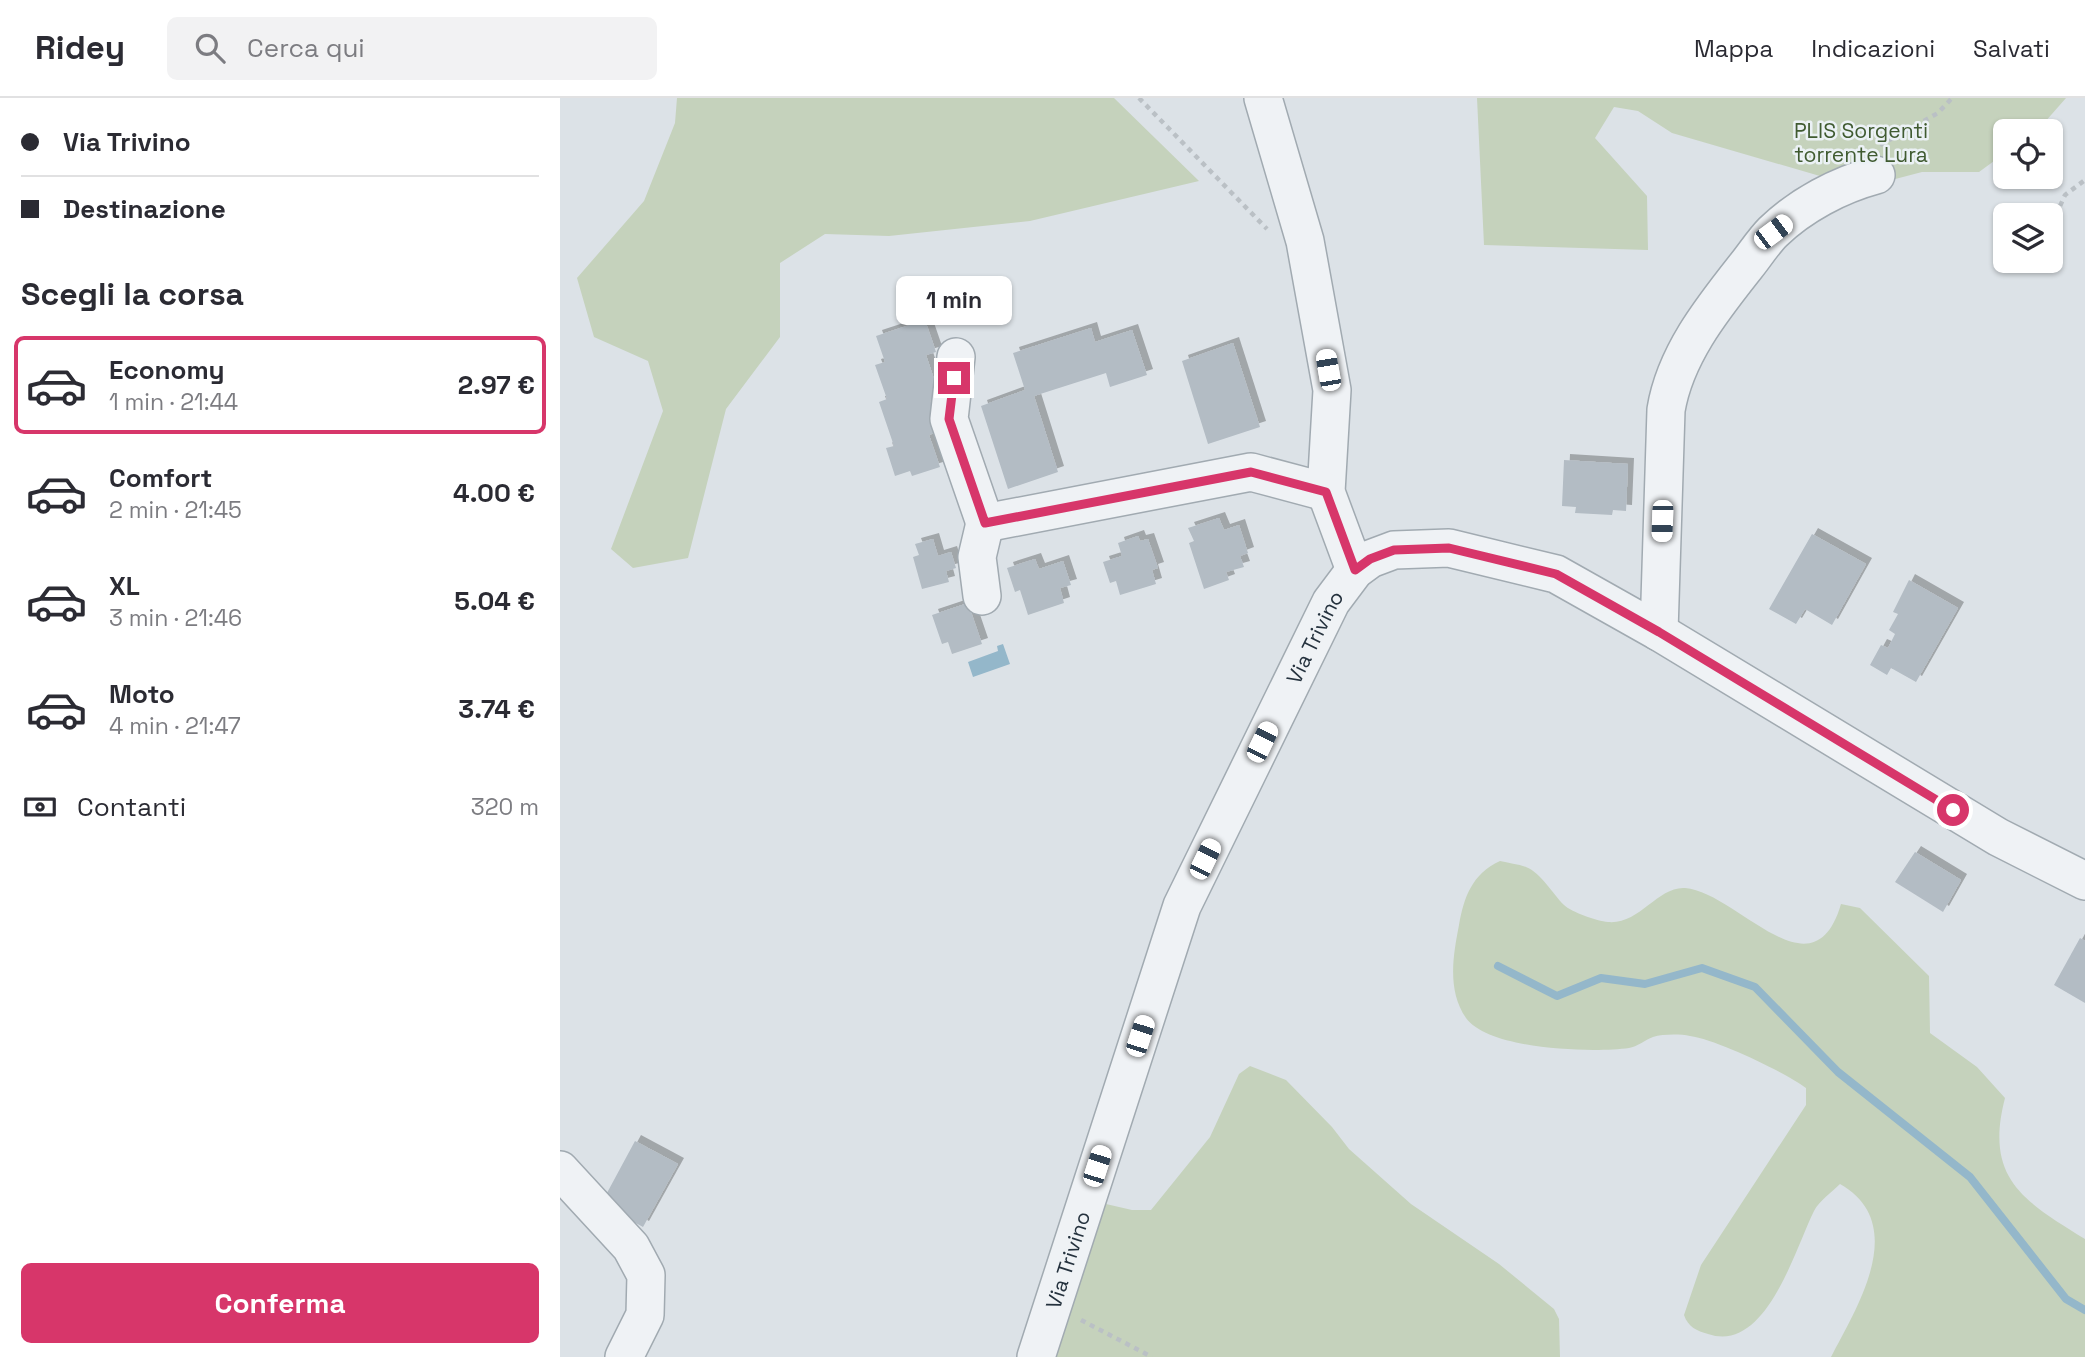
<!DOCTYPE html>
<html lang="it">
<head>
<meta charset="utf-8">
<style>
  body { margin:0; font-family:"Space Grotesk",sans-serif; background:#f2f2f3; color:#2b2b33; height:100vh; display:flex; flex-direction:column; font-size:26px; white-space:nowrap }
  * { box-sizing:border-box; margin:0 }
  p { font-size:23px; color:#7c7c81 }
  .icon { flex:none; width:38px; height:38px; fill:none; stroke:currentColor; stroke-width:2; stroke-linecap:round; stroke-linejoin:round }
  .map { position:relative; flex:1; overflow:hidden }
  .panel { display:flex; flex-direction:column; background:#fff; width:560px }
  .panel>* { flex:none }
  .top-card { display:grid; align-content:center; height:154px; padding:0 21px; background:#fff }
  .buttons { position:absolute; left:1433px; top:21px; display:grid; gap:14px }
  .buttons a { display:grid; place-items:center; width:70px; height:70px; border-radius:10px; background:#fff; box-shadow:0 2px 5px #0004; font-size:35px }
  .end { position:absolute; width:32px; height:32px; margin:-16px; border:9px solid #d7366a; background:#fff; box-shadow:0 0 0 4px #fff }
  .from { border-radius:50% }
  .bubble { position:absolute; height:49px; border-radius:10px; background:#fff; box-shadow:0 2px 5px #0004; font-size:23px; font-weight:700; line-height:49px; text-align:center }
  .car { position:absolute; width:21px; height:42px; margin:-21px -10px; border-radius:9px; box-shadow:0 0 5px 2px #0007; background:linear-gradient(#fff 24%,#345 0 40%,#fff 0 76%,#345 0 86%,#fff 0) }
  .top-card b { display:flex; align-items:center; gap:24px; height:66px; font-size:26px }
  .top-card b+b { border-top:2px solid #e1e1e2 }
  .top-card i { width:18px; height:18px; background:#2b2b33 }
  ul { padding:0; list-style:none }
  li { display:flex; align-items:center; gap:21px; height:98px; margin:0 14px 10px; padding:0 7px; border:4px solid transparent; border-radius:10px }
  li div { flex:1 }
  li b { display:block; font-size:26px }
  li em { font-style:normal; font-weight:700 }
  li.selected { border-color:#d7366a }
  li>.icon { width:63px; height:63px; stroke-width:1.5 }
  h2 { padding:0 21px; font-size:32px; line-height:84px }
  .pay { display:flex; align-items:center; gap:18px; height:77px; padding:0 21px; font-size:26px }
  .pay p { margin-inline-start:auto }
  .action { display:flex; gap:14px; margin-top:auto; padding:14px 21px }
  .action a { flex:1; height:80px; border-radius:10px; background:#d7366a; color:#fff; font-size:28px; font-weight:700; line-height:80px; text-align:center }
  header { display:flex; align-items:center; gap:42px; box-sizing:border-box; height:98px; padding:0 35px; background:#fff; border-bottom:2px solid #e1e1e2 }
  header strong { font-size:33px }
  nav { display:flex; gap:38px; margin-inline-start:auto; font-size:24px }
  .search { width:490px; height:63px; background:#f2f2f3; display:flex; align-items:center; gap:18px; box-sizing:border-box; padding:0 24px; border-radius:10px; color:#7c7c81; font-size:26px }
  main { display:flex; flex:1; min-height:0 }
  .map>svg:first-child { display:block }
</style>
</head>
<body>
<header>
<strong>Ridey</strong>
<div class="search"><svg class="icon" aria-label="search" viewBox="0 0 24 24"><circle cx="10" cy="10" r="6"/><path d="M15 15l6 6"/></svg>Cerca qui</div>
<nav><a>Mappa</a><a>Indicazioni</a><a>Salvati</a></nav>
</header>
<main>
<section class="panel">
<div class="top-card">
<b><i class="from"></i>Via Trivino</b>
<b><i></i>Destinazione</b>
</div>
<h2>Scegli la corsa</h2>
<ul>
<li class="selected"><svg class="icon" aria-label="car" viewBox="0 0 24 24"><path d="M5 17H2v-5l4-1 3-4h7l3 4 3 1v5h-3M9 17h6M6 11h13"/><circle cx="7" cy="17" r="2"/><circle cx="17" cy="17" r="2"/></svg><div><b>Economy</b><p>1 min · 21:44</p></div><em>2.97 €</em></li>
<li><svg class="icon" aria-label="car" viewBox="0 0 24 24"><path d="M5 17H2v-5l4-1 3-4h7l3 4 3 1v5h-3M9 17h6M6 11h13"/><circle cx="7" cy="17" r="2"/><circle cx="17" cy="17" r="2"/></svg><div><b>Comfort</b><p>2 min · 21:45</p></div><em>4.00 €</em></li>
<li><svg class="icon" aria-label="car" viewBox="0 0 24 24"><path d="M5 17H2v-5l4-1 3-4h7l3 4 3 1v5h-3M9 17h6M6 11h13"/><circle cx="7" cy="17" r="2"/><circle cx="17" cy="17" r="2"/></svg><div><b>XL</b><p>3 min · 21:46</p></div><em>5.04 €</em></li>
<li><svg class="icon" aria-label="car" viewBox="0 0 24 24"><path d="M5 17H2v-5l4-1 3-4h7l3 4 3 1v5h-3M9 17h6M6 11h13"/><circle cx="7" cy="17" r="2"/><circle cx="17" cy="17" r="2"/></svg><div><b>Moto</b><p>4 min · 21:47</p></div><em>3.74 €</em></li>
</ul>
<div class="pay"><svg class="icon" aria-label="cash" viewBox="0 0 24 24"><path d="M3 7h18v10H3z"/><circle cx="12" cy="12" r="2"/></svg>Contanti<p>320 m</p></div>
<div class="action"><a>Conferma</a></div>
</section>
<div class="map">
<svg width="1525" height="1259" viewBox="0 0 1525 1259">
  <defs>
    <filter id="shadow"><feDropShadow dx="6" dy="-6" stdDeviation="0" flood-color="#0004"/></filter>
  </defs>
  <rect width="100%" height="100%" fill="#dce2e7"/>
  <g fill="#c5d2bc">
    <path d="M117,0H554L639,83L470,123L329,138L265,136L220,165V239L166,311L128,460L73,470L51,451L103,313L88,263L34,239L17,180L84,103L115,25Z"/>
    <path d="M917,0H1506L1477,33H1446L1445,55L1419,74H1362L1301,90L1112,35L1078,13L1054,9L1035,40L1087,98L1088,152L924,147Z"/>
    <path d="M940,763C948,765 958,766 966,769C981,775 992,795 1004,807C1011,814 1037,823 1048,824C1079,827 1098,788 1125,790C1177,794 1253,902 1281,806L1300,810L1369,878L1370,935L1417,969L1445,1000C1424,1081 1464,1103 1525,1141V1259H1271C1297,1209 1350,1126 1280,1086C1272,1094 1259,1103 1254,1113C1235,1151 1206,1256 1148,1236C1137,1233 1128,1229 1124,1217L1141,1167L1246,1007V990C1224,974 1158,942 1130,938C1120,936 1103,936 1093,939C1085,942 1077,949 1069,950C1032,955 929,952 906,920C887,892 893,858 899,827C904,799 912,776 940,763Z"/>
    <path d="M690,968L726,982L772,1029L789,1051L851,1106L939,1166L994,1211L999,1221L1000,1259H459L533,1103L572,1112H591L650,1039L679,976Z"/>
  </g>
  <path fill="#94b7ca" d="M443,546L450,566L413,579L408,564L438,553L437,548Z"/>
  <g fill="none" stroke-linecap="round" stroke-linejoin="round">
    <path stroke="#94b7ca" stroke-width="8" d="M938,868L997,898L1041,880L1085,886L1142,870L1195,889L1278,974L1410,1079L1506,1201L1525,1212"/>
  </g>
  <g fill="#b3bcc4" filter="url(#shadow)">
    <path d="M365,222L376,254L366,257L380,299L370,302L379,333L369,337L380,369L352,378L350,373L335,378L326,350L334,348L319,304L327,301L315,267L325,264L316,238Z"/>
    <path d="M531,230L535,244L572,232L587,277L550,289L546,275L474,298L498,374L448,391L421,308L465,292L453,255Z"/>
    <path d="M673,245L700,329L648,346L622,263Z"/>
    <path d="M1004,362L1068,366L1066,413L1053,412L1052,417L1015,415L1016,409L1002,408Z"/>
    <path d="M659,420L664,432L679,427L688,455L680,458L684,469L666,474L669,482L644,491L629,445L634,443L628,430Z"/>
    <path d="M1252,436L1306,466L1272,527L1245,511L1236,526L1209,511Z"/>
    <path d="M578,438L580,443L588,441L598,470L592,472L596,486L560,497L556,483L550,485L543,464L562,458L558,445Z"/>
    <path d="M373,441L378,458L391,454L396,470L386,473L389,484L362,491L353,459L359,457L355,446Z"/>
    <path d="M475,461L479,471L503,463L511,487L500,490L504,505L468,517L460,492L455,494L447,470Z"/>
    <path d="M1349,482L1398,510L1356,584L1331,570L1327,577L1310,567L1321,547L1328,550L1335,536L1329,532L1338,516L1333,514Z"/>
    <path d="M408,505L422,546L392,556L388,544L382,546L372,517Z"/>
    <path d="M1355,754L1401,782L1383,814L1335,784Z"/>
    <path d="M1520,840L1525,843V905L1494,887Z"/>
    <path d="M75,1043L118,1066L83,1129L41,1106Z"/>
  </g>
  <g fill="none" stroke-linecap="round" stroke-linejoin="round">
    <defs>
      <g id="minor">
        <path d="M703,0L745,143L772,292L766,394L795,472"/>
        <path d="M396,259L389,321L425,425L691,374L766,394"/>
        <path d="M422,498L417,459L425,425"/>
        <path d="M1099,534L1106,312C1115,257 1152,211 1186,168C1195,157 1203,144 1213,134C1241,107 1279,87 1316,77"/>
        <path d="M0,1072L71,1149L86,1177L85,1217L64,1259"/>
        <path id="s1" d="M476,1259L622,808L771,504L795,472L810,461L834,452L889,450L996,476L1099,534L1438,739L1525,783"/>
      </g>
    </defs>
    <use href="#minor" stroke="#a1aab1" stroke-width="40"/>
    <g stroke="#bac0c5" stroke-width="4.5" stroke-dasharray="5 5" stroke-linecap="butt">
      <path d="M579,0L707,131"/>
      <path d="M1320,47L1378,15L1392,0"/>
      <path d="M1496,117L1505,97L1525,82"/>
      <path d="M521,1222L592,1259"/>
    </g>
    <use href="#minor" stroke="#eff2f5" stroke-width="37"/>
  </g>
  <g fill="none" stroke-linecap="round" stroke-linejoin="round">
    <path stroke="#d7366a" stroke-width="9" d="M394,280L389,321L425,425L691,374L766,394L795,472L810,461L834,452L889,450L996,476L1099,534L1393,712"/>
  </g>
  <g text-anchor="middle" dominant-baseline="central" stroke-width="5" stroke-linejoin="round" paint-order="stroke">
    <g font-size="21" fill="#405b31" stroke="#ebf1f5">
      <text x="1301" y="32">PLIS Sorgenti<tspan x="1301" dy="24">torrente Lura</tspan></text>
    </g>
    <g font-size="21" fill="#25323e" stroke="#ebf1f5">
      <text stroke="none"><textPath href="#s1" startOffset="774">Via Trivino</textPath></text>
      <text stroke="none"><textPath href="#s1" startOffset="102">Via Trivino</textPath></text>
    </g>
  </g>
</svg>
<div class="buttons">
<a><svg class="icon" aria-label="locate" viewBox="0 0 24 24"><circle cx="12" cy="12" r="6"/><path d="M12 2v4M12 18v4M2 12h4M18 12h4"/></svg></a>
<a><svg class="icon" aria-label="layers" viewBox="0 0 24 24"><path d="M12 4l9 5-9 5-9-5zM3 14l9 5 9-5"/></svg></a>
</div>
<i class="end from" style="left:1393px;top:712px"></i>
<i class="end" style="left:394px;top:280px"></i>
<div class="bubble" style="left:336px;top:178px;width:116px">1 min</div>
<i class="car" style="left:1213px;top:134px;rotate:53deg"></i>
<i class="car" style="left:768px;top:272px;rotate:350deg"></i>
<i class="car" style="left:1102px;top:423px;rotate:182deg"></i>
<i class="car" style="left:702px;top:644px;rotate:26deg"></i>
<i class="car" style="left:645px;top:761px;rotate:26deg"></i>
<i class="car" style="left:580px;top:938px;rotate:18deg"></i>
<i class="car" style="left:537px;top:1068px;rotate:18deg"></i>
</div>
</main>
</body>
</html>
